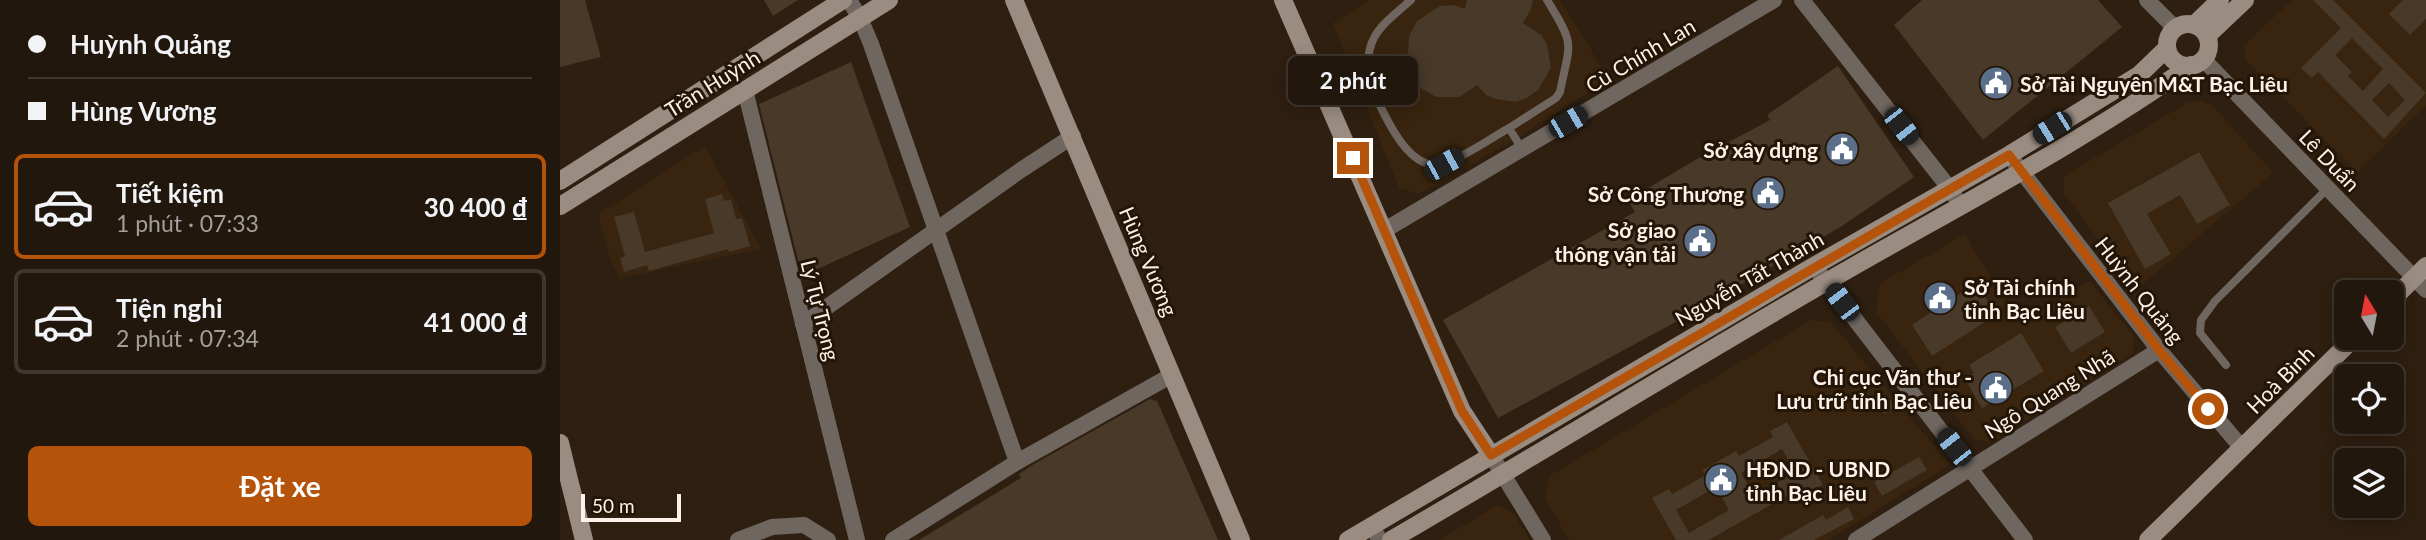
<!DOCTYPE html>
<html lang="vi">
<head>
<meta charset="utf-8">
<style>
  body { margin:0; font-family:Lato,sans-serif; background:#2a2015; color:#f1f3f6; height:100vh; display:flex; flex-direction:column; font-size:26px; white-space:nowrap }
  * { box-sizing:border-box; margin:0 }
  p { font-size:23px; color:#a29f9d }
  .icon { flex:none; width:38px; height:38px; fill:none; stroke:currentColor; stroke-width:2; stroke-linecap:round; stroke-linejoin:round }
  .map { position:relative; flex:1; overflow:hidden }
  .drawer { display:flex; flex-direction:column; background:#22170c; width:560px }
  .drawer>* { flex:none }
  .banner { display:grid; align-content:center; height:154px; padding:0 28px; background:#22170c }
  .needle { width:46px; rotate:350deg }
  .tools { position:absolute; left:1774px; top:280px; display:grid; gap:14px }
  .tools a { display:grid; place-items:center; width:70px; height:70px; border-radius:10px; background:#22170c; box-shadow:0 4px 18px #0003,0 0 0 2px #3f362d; font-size:35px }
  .scale { position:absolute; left:21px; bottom:18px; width:100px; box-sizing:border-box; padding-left:7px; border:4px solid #fdf2e9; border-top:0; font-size:19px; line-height:24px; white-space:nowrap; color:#fdf2e9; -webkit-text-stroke:5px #241607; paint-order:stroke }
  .end { position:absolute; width:32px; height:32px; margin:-16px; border:9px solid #b45309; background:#fff; box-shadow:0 0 0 4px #fff }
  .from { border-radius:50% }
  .bubble { position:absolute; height:49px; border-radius:10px; background:#22170c; box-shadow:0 4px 18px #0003,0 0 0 2px #3f362d; font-size:23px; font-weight:700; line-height:49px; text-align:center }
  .car { position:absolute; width:21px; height:42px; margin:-21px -10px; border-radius:9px; box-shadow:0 0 5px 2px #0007; background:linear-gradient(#222 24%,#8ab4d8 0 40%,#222 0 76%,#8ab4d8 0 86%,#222 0) }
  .banner b { display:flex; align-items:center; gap:24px; height:66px; font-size:26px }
  .banner b+b { border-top:2px solid #3f362d }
  .banner i { width:18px; height:18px; background:#f1f3f6 }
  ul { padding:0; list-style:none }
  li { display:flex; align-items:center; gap:21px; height:105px; margin:0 14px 10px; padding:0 14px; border:4px solid #3f362d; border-radius:10px }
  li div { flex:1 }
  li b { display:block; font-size:26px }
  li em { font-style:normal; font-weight:700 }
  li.on { border-color:#b45309 }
  li>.icon { width:63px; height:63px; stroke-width:1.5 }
  .cta { display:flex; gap:14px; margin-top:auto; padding:14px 28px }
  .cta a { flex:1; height:80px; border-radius:10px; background:#b45309; color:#fff; font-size:28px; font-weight:700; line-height:80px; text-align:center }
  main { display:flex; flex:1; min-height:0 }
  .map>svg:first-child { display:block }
</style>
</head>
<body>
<main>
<section class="drawer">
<div class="banner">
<b><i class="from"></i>Huỳnh Quảng</b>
<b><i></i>Hùng Vương</b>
</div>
<ul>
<li class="on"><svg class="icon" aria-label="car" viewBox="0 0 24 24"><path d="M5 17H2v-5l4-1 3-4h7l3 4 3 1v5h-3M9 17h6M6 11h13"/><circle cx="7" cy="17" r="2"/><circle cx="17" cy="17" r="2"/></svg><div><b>Tiết kiệm</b><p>1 phút · 07:33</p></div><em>30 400 ₫</em></li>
<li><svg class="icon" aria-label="car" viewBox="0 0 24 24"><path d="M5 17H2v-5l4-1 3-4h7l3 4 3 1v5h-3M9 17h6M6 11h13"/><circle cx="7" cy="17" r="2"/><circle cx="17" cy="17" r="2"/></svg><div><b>Tiện nghi</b><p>2 phút · 07:34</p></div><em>41 000 ₫</em></li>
</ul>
<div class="cta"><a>Đặt xe</a></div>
</section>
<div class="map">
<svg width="1866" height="540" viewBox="0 0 1866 540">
  <rect width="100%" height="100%" fill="#2e1f10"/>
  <g fill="#38240f">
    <path d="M809,0H1000L1049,79L956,139L859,194L839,188L773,23Z"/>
    <path d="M1732,0H1866V106L1797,172L1685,59L1684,45Z"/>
    <path d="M1642,100L1654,107L1713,173L1576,290L1503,192L1504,176L1627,103Z"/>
    <path d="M145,146L201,249L60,278L50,258L38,214Z"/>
    <path d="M1405,234L1458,324L1530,281L1574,337L1573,353L1431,443L1414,439L1316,312L1319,284Z"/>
    <path d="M1251,320L1271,322L1390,465L1268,540H1009L985,498L989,476Z"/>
    <path d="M938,505L953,513L970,540H879Z"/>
  </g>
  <g fill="#483928" fill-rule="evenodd">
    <path d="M0,0H25L41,57L0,67Z"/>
    <path d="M204,0H238L213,16Z"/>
    <path d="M907,0H973L971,9L963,23L981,35L987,44L991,68L978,90L967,98L956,102L936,99L926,95L917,85L899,97H876L862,89L855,79L850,67L848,51L849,36L857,21L880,6L893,5L905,9Z"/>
    <path d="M1362,0H1538L1562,27L1423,140L1334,25Z"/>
    <path d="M1753,0H1773L1866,93L1824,139L1758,72L1752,78L1741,68L1781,28ZM1792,38L1823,69L1803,91L1788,76L1792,72L1775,55ZM1829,83L1845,100L1828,117L1812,100Z"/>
    <path d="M1843,0H1866V19L1850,35L1829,14Z"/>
    <path d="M291,62L350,227L242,276L199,104Z"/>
    <path d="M1278,66L1354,177L1282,226L1136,311L938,418L883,320L1075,212L1068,200L1137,159L1210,120L1207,115Z"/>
    <path d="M1639,152L1670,205L1637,224L1620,195L1587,214L1611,254L1585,269L1548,203Z"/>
    <path d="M162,194L164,201L171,199L176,219L182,218L190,246L169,252L168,249L89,271L87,265L64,272L60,258L65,256L54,217L74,212L85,252L154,233L145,199Z"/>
    <path d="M1416,283L1437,314L1372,356L1352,325L1376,309L1372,303L1388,292L1392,299Z"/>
    <path d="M1529,306L1545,332L1511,353L1495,327Z"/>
    <path d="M1461,333L1484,371L1422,408L1404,378L1414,373L1409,365Z"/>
    <path d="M1327,396L1335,406L1325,414L1317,404Z"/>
    <path d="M590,399L597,401L658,540H359L461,478L459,474L474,464Z"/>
    <path d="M1227,422L1263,485L1246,494L1242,487L1149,540H1116L1092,498L1109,489L1112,494L1146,475L1142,470L1176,451L1179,456L1213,437L1210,431ZM1222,449L1235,472L1195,496L1181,473ZM1156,487L1169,510L1129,533L1116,510Z"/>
    <path d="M1359,457L1367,470L1322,496L1314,482Z"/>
    <path d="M1288,507L1294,519L1254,540H1219L1263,515L1266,520Z"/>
  </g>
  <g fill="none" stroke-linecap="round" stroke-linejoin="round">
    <g stroke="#6f665f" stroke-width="8">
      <path d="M809,82C821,107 848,178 886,163C907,155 928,140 949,128L962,149"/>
      <path d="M768,101L809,82C803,37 820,27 851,0"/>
      <path d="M949,128L996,98L1000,92C1010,41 1016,47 987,0"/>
      <path d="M1666,365L1640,333L1641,320L1655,301L1768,188"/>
    </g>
    <g stroke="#6f665f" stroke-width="16">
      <path d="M289,0L300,18L311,44L457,462"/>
      <path d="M1242,0L1390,189L1401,206"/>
      <path d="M1587,0L1615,28"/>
      <path d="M1644,60L1866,290"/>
      <path d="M185,90L297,540"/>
      <path d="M1449,155L1599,350L1682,448"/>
      <path d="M823,231L1214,0"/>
      <path d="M1254,266L1465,540"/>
      <path d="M243,324L461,170L513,136"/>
      <path d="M931,455L983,540"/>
      <path d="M811,526L820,540"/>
      <path d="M178,540L212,527L244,525L268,540"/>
      <path d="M333,540L457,462L612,375"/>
      <path d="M1296,540L1599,350"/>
    </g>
    <g stroke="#9a8c81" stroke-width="18">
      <path d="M454,0L681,540"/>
      <path d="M723,0L902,411L931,455"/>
      <circle cx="1628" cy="45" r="21"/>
      <path d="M1634,25L1660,0"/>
      <path d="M1647,36L1685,0"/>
      <path d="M0,181L283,0"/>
      <path d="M0,206L329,0"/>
      <path d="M1832,300L1866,266"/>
      <path d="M0,443L24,540"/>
      <path d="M788,540L1254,266L1449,155L1579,75L1607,48"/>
      <path d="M831,540C977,455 1121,366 1268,281C1389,211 1516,146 1631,65"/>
      <path d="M1588,540L1794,338"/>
    </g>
  </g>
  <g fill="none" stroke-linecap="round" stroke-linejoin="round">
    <path stroke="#b45309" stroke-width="9" d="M793,158L902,411L931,455L1449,155L1599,350L1648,409"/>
  </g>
  <defs>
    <symbol id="civic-disc" viewBox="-11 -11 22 22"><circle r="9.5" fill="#5c6f8a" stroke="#241607"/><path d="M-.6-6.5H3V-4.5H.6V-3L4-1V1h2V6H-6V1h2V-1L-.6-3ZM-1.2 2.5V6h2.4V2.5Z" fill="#fff"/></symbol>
  </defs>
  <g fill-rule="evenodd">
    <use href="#civic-disc" x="1417" y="64" width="38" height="38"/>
    <use href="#civic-disc" x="1263" y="130" width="38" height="38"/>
    <use href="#civic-disc" x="1189" y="174" width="38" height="38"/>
    <use href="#civic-disc" x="1121" y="222" width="38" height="38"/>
    <use href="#civic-disc" x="1361" y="279" width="38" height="38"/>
    <use href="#civic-disc" x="1417" y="369" width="38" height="38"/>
    <use href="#civic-disc" x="1142" y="461" width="38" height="38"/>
  </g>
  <g text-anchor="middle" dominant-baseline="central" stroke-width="6" stroke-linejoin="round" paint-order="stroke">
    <g font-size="21" fill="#fdf2e9" stroke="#241607">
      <text transform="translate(1080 55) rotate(-31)">Cù Chính Lan</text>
      <text transform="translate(152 83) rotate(-32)">Trần Huỳnh</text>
      <text transform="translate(1770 160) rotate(46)">Lê Duẩn</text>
      <text transform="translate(589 261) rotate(67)">Hùng Vương</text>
      <text transform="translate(1189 278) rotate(-30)">Nguyễn Tất Thành</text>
      <text transform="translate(1580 290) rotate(52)">Huỳnh Quảng</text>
      <text transform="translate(261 310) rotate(76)">Lý Tự Trọng</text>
      <text transform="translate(1720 379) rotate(-45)">Hoà Bình</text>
      <text transform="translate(1489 393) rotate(-32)">Ngô Quang Nhã</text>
    </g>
    <g font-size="21" font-weight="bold" fill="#fdf2e9" stroke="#241607" text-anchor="end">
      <text x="1460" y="83" text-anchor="start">Sở Tài Nguyên M&amp;T Bạc Liêu</text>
      <text x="1258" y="149">Sở xây dựng</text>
      <text x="1184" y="193">Sở Công Thương</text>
      <text x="1116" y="229">Sở giao<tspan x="1116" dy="24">thông vận tải</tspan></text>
      <text x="1404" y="286" text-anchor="start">Sở Tài chính<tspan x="1404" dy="24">tỉnh Bạc Liêu</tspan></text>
      <text x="1412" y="376">Chi cục Văn thư -<tspan x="1412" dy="24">Lưu trữ tỉnh Bạc Liêu</tspan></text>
      <text x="1186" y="468" text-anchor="start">HĐND - UBND<tspan x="1186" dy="24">tỉnh Bạc Liêu</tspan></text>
    </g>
  </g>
</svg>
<div class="tools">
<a><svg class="needle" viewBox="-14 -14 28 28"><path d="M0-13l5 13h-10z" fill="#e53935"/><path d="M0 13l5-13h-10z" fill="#a29f9d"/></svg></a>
<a><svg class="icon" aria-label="locate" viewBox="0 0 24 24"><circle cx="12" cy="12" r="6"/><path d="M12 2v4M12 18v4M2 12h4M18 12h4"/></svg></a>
<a><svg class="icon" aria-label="layers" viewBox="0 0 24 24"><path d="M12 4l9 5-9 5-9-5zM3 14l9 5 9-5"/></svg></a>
</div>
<div class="scale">50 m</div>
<i class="end from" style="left:1648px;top:409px"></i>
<i class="end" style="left:793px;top:158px"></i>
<div class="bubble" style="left:728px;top:56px;width:130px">2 phút</div>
<i class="car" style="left:1008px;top:122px;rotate:60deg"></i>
<i class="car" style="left:1341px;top:126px;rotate:142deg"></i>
<i class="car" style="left:1492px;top:128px;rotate:238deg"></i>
<i class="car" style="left:884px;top:164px;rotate:61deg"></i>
<i class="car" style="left:1282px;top:302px;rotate:323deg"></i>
<i class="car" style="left:1394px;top:447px;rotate:322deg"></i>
</div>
</main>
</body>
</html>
